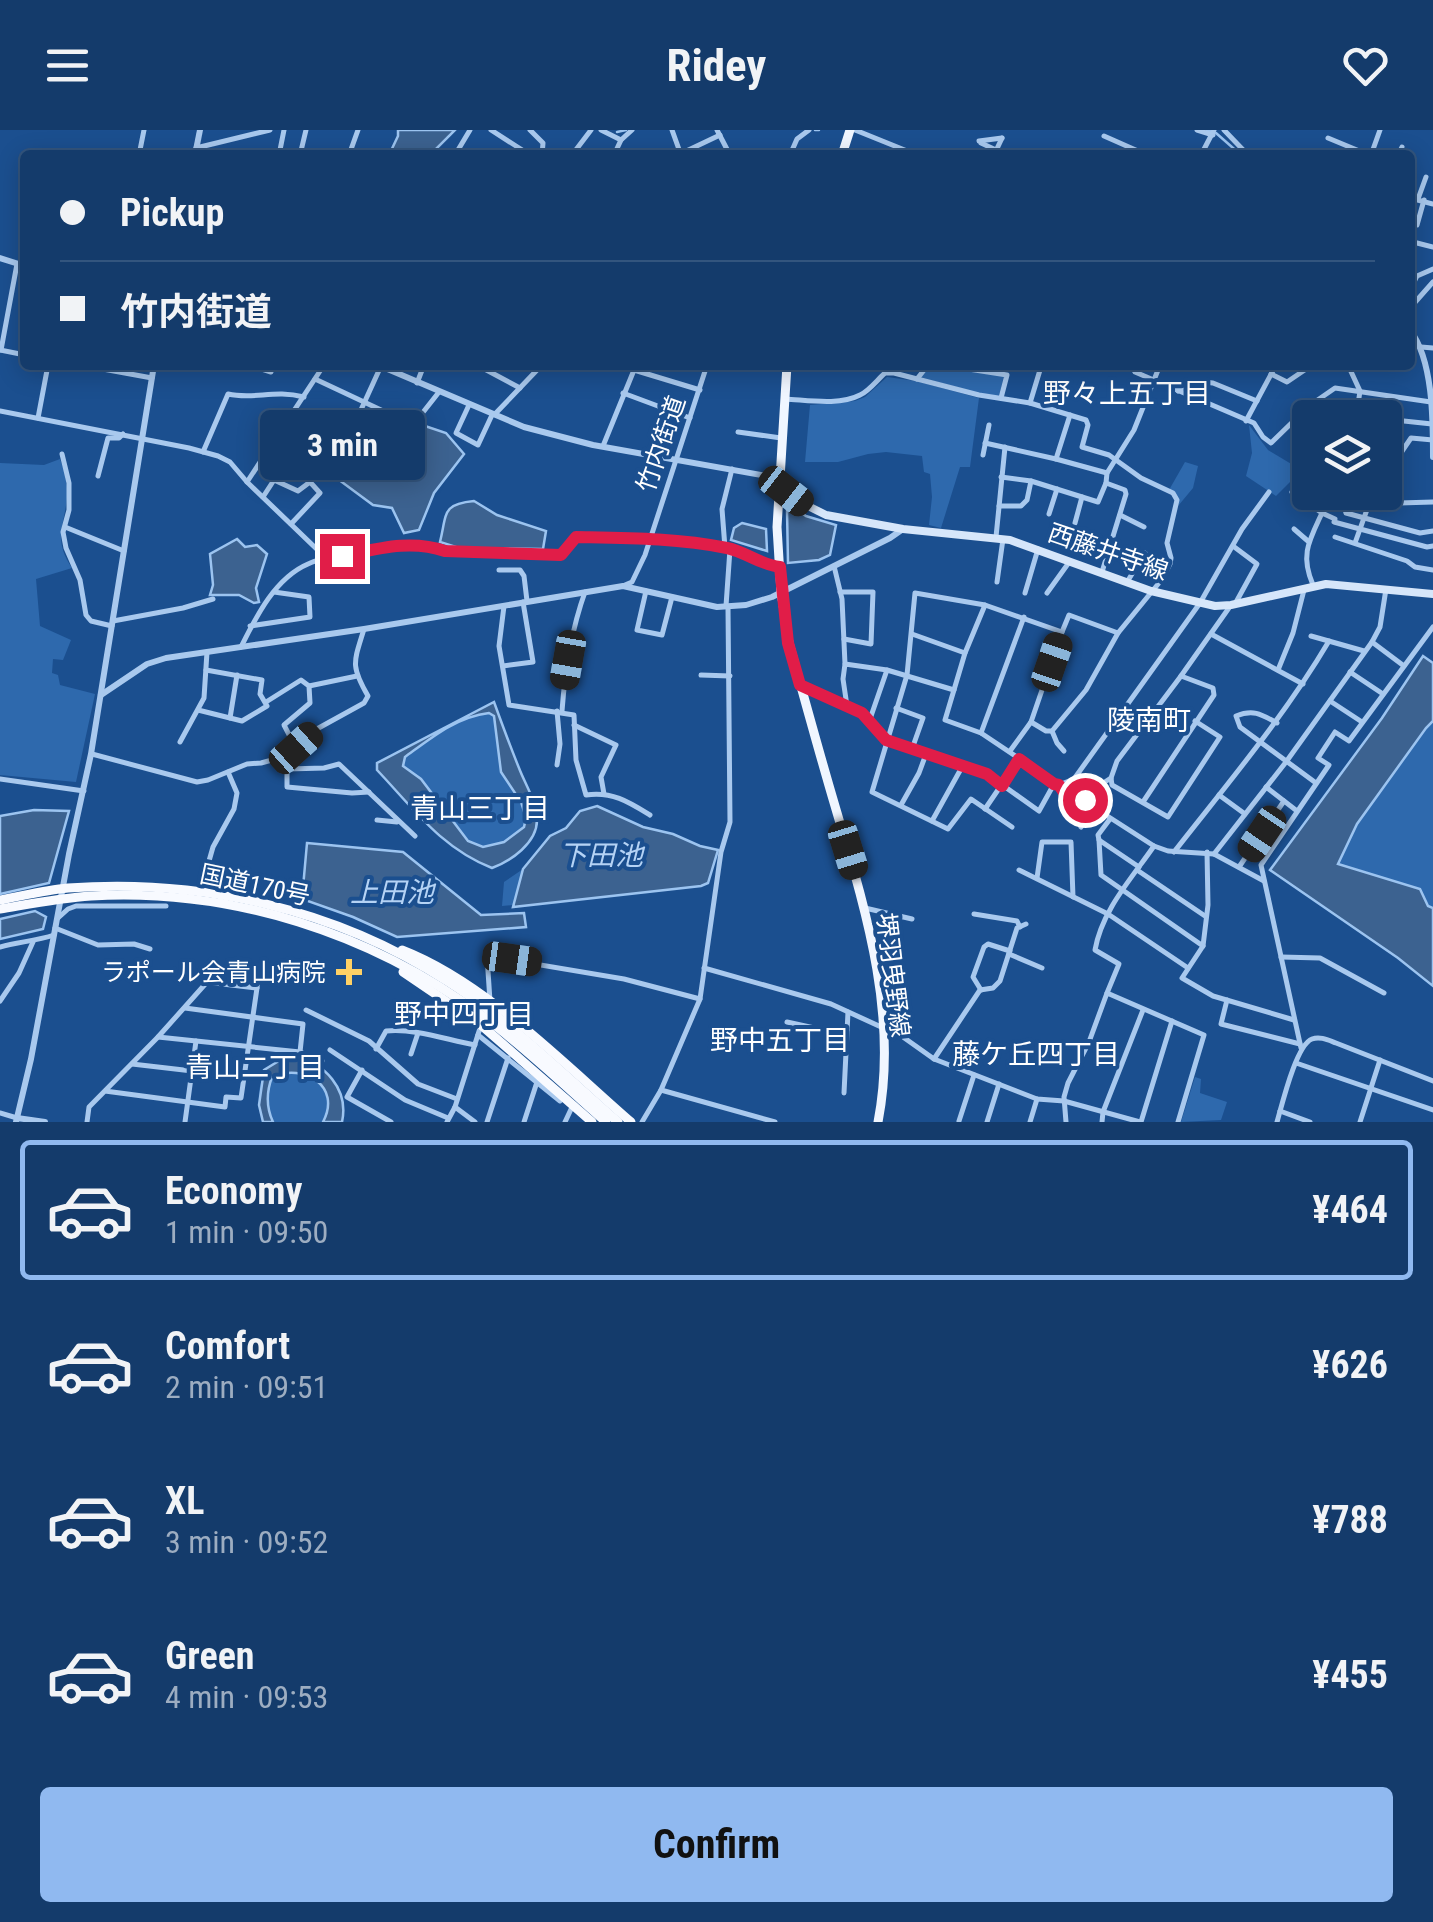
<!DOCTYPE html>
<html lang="en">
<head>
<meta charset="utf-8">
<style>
  body { margin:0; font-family:"Roboto Condensed","Noto Sans JP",sans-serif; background:#214673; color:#f1f3f6; height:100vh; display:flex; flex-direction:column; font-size:38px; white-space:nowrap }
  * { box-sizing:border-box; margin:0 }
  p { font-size:32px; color:#9dadc1 }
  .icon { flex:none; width:55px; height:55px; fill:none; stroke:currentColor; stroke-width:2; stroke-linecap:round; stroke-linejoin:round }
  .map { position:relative; height:992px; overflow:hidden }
  .details { display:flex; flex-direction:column; background:#143b6b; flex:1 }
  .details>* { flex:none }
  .banner { position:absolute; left:20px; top:20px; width:1395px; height:220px; border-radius:10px; box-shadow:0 5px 25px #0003,0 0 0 2px #33557e; display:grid; align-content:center; height:220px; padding:0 40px; background:#143b6b }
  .buttons { position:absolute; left:1292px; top:270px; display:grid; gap:20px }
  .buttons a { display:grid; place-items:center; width:110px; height:110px; border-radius:10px; background:#143b6b; box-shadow:0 5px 25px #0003,0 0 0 2px #33557e; font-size:50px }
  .end { position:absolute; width:45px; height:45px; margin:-22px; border:12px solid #e11d48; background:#fff; box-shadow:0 0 0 5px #fff }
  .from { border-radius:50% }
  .bubble { position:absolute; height:70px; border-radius:10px; background:#143b6b; box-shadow:0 5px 25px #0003,0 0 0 2px #33557e; font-size:32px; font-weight:700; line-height:70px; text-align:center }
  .car { position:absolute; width:30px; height:60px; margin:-30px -15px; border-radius:12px; box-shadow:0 0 8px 2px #0007; background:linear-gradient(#222 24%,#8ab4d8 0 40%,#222 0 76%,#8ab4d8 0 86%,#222 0) }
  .banner b { display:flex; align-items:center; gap:35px; height:95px; font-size:38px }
  .banner b+b { border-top:2px solid #33557e }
  .banner i { width:25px; height:25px; background:#f1f3f6 }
  ul { padding:18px 0 0; list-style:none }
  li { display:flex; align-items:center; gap:30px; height:140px; margin:0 20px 15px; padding:0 20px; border:5px solid transparent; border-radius:10px }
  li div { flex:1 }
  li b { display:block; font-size:38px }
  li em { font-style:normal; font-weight:700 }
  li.current { border-color:#90b9f0 }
  li>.icon { width:90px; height:90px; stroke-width:1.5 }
  .cta { display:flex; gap:20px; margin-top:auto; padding:20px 40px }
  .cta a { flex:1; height:115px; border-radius:10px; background:#90b9f0; color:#111; font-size:40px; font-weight:700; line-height:115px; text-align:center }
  header { display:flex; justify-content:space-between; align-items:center; height:130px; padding:0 40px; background:#143b6b; font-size:45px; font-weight:700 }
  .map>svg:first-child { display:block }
</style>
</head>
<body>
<header><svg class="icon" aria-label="menu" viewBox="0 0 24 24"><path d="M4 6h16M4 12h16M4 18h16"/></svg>Ridey<svg class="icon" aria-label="heart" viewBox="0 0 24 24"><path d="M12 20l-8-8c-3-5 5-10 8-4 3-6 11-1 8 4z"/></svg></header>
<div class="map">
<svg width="1433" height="992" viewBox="0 0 1433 992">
  <rect width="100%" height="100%" fill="#1b4f8f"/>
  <g fill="#2e69ad">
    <path d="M931,235H958L1004,246L999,266L978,263L920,247Z"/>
    <path d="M887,247L916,251L979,268L970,337H960L941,398L929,395L932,367L930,344L924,342L922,326L886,322L868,324L838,332H805L810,275L855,271L865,267Z"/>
    <path d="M1249,295L1268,320L1298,338L1294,348L1276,366L1246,346L1252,323Z"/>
    <path d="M60,329C65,342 68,354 67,368C64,397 53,410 72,438L36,449L40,496L71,510L63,530L53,529L52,543L58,545L60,555L95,564L76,652L0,645V333L44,335Z"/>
    <path d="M1185,332L1198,336L1193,358L1178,376L1179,369L1169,360Z"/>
    <path d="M489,583L494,586L501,642L521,672L526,688L524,697L504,713L483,718L468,711L421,649L403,637L405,627C431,608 456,588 489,583Z"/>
    <path d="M1433,591V778L1338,734L1357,694L1426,598Z"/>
    <path d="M523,739L513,775L502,776L504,752Z"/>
    <path d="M283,936L311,943L333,968L327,992H264C256,975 257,955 267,939Z"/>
    <path d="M1195,947L1201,949L1200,963L1227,972L1221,990L1181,992Z"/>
  </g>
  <g fill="#3c6290" stroke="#9cc4f0" stroke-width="2.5" fill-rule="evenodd">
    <path d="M398,0H455L430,25H389L398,6Z"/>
    <path d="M422,295L446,303L464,324L434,363L419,400L404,403L392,378L373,375L331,344L345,322L376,332L394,329L410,305Z"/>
    <path d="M474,371L497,385L546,401L543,419L459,418L440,412C447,383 442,374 474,371Z"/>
    <path d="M792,376L806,386L836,395L830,425L819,430L788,433L787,380Z"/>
    <path d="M742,393L766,399L767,421L731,410L734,398Z"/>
    <path d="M237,409L245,417L257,415L267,424L256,458L259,472L254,473L239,465H210L213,455L210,424Z"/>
    <path d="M1423,526L1433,533V591L1426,598L1357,694L1338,734L1420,759L1428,776L1433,778V856L1398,828L1270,740L1382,588Z"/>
    <path d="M494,572C502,594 510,616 519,638C525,654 537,672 537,690C537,713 511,731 492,738C441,718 414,679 377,640V633ZM489,583L494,586L501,642L521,672L526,688L524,697L504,712L483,717L468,711L421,649L403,636L405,627C431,608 456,587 489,583Z"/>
    <path d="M597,676L643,697L673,704L700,716L718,720L708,753L701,756L513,777L523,739L550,706L566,698L580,681Z"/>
    <path d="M34,680L69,681L49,753L0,764V686Z"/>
    <path d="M307,713L403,722L481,785L524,783L526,797L397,807L353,787L302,769Z"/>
    <path d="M35,781L46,787L43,799L0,809V789Z"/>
    <path d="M293,928C325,931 349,960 342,992H323C342,956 304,933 272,947C266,963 266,977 273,992H263L259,975L264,940L282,929Z"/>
  </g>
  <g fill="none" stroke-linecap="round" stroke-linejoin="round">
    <g stroke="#9cc4f0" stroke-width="2.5">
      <path d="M815,0H819"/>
      <path d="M1207,0L1210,1"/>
      <path d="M617,2L626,0"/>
      <path d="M1216,3L1241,25"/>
    </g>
    <g stroke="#a9c9ee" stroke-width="5">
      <path d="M491,0L530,25"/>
      <path d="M530,0L543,13L542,25"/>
      <path d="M601,0L621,10"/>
      <path d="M672,0L681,25"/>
      <path d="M717,0L730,25"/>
      <path d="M855,0L917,25"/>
      <path d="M1197,0L1213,5"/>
      <path d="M1224,0L1248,25"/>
      <path d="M1104,6L1147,25"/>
      <path d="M1328,8L1369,25"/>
      <path d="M979,11L1002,8"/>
      <path d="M981,13L996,20"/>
      <path d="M196,18L270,0"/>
      <path d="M680,24L720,5"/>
      <path d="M139,25L144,0"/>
      <path d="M279,25L284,0"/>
      <path d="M300,25L306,0"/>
      <path d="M349,25L358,0"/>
      <path d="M455,25L470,0"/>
      <path d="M572,25L591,0"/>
      <path d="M614,25L621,10L632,0"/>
      <path d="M790,25L797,9L809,0"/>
      <path d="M994,25L1002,8"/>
      <path d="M1201,25L1214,0"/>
      <path d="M1371,25L1380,0"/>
      <path d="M1398,25L1402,17"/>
      <path d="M1410,68L1433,74"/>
      <path d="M1418,69L1426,47"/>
      <path d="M1417,95L1424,70"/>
      <path d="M1417,113L1433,117"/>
      <path d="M1410,160L1417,146L1433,139"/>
      <path d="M1410,178L1433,152"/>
      <path d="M1421,217L1433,218"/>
      <path d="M0,220L25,225"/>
      <path d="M1,220L17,134"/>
      <path d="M81,235L152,248"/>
      <path d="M249,235L271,242L272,235"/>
      <path d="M477,235L520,258"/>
      <path d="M636,235L634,240L700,260"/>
      <path d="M960,235L962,238L1007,245L1001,268"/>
      <path d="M1131,235L1135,242L1254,293L1263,307L1271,313L1309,276L1335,258L1431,272"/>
      <path d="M1348,235L1360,261L1356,288"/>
      <path d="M1271,244L1287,252L1312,235"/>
      <path d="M315,249L413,295L439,262"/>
      <path d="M917,249L928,235"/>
      <path d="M417,253L424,235"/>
      <path d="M1178,261L1191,251L1213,253L1257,271"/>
      <path d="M623,263L690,288"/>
      <path d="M785,269C807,270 839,276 860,265C869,261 877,250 885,243H894L979,265L1030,273L1086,290L1088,295L1082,317L1109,325L1141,348L1173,363L1177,370L1167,413L1171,428L1170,434L1163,448L1118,503L1069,485L1062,502L985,475L915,463L907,545L872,662L948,699L971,669L1012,697"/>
      <path d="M1030,273L1040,240L1038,235"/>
      <path d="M469,275L456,303L478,315L492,285"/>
      <path d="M1309,276L1320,288"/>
      <path d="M0,281L189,318L218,326L230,332L247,352L326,428"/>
      <path d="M495,284L538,239L528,235"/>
      <path d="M1356,286L1370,288"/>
      <path d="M291,287L344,317L379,327L382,326L399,289"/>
      <path d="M38,288L48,235"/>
      <path d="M1385,289L1432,294"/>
      <path d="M1246,291L1276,235"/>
      <path d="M738,302L781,308"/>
      <path d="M985,313L1056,329L1107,343"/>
      <path d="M603,316L634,240"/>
      <path d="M344,317L381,236"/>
      <path d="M203,322L228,264C255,270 274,259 304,267"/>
      <path d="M62,324L69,353V380L63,402L66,418L80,450L86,485L91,491L112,496"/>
      <path d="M983,325L989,295"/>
      <path d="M1056,329L1070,285"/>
      <path d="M98,346L108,308H119L123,304"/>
      <path d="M1001,347L1031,351L1098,372L1106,353L1107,343L1134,300L1160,235"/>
      <path d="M247,352L324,235"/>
      <path d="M1292,362L1322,383L1335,389L1334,392L1427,417L1433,416"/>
      <path d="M1321,362L1343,372"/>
      <path d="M1344,362L1343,372L1346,383L1420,403L1433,401"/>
      <path d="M263,367L274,350L298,361L310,352L320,363L291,394"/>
      <path d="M1399,373L1433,372"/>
      <path d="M999,376H1021L1027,370L1031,351"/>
      <path d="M1049,384L1057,359"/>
      <path d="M1120,385L1144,397"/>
      <path d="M1075,393L1082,367"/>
      <path d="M65,397L124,421"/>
      <path d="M1294,399L1309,412"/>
      <path d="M996,407L1005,317"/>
      <path d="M1335,407L1407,431L1415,437L1433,440"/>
      <path d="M1355,413L1369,374L1384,378L1394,333L1411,308L1433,310"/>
      <path d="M1233,416L1257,434L1235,474"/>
      <path d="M725,418L722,379L732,339"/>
      <path d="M834,436L842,469L845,534"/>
      <path d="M499,440H520L524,446L527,471"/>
      <path d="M1102,442L1126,364L1125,360L1106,353"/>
      <path d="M997,452L1003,409"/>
      <path d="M1127,452L1145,423"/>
      <path d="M625,455L632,452L645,425L707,235"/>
      <path d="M1313,455C1300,425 1309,411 1322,383"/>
      <path d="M646,461L637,500L662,505L672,467"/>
      <path d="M840,462H873L871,514L844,509"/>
      <path d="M1025,463L1038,419"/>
      <path d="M1047,463L1070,431"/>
      <path d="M985,475L965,523L945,590L981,603L1059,655C1068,669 1081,667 1095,680"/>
      <path d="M504,476L499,516L509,575L574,585L576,630L586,665C612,661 629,672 650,685"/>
      <path d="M726,476L730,419"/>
      <path d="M113,491L183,478L213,469"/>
      <path d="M250,496L310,487L309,467L274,462"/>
      <path d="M912,504L965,523"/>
      <path d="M1211,504L1303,554"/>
      <path d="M1311,506L1364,521"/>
      <path d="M1372,512L1404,536"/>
      <path d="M241,517C256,487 275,448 308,434C326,426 349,424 368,421C395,415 418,412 445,421L561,425L576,407C627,408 677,408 727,418C746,422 761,434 779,437"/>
      <path d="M503,536L533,532L523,472"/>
      <path d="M1278,540L1293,503L1304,460"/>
      <path d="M1350,542L1383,564"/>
      <path d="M701,545L730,546"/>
      <path d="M1181,546L1117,631L1111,648L1112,655L1168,687L1220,607L1195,591"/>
      <path d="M801,555L861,583L886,610L987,644L1039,681L1054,654"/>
      <path d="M309,556L357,546"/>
      <path d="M1330,571L1362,592"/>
      <path d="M266,572L301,550L309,556L310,573L284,595L296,618"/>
      <path d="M847,576L843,549L845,534L887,540L954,560"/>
      <path d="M896,578L923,588L912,619"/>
      <path d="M198,580L242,591L267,576L260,564L262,550L206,540"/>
      <path d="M557,581L560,614L557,635"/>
      <path d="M562,581C565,540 571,501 585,462"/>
      <path d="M230,588L237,545"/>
      <path d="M870,589L887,540"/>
      <path d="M1031,592L1046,601H1052L1086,560L1118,503"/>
      <path d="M1277,593C1261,584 1253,579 1236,586L1240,597L1316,653"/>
      <path d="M574,595L616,615L601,647L604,664"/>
      <path d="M1052,601L1057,613L1064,621"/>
      <path d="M981,603L1024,487"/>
      <path d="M180,612L204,568L207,522"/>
      <path d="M1010,621L1031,592L1062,502"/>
      <path d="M92,624L197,652L208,650L247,634L261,633L287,626L315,600L364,573L368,566C350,535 354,532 364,499"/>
      <path d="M287,626V657L352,663L369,662"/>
      <path d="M287,639L324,638L339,634L415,706"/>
      <path d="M0,649L84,661"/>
      <path d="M1059,655L1074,649L1200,473L1242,399L1269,362"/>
      <path d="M1266,657L1297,681"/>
      <path d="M1219,665L1245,684"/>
      <path d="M1080,668L1111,648"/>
      <path d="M1143,672L1214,565L1213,558L1181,546L1231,475"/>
      <path d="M901,675L919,643L926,624"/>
      <path d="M985,679L1019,629"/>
      <path d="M377,690L397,692"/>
      <path d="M932,691L962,637"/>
      <path d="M1081,697L1093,680H1098L1154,716L1168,721L1214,724L1264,751"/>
      <path d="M1099,710L1098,705L1110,689"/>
      <path d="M1174,722C1228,653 1284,587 1329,511"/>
      <path d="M1207,722L1208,775L1203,816L1182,848L1213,866L1294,890"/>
      <path d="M1214,724L1286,632L1372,512L1380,497L1386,459"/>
      <path d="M1139,737L1099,710L1101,745L1203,816"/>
      <path d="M1239,737L1284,671"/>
      <path d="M1019,740L1108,784L1188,838"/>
      <path d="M1137,740L1205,786"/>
      <path d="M1037,748L1042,712H1071L1073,767"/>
      <path d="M206,761L207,738L213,717L234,679L237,663L228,642"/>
      <path d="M865,778L912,789"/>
      <path d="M974,784L1017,791L1020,797"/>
      <path d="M58,788L68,779L76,776H166"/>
      <path d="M55,798L98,815L134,814L150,819"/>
      <path d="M0,817C18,812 36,811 54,805"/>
      <path d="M1009,824L1042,838"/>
      <path d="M1281,827L1320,828L1384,863"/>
      <path d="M704,838L831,874L903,907L934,929L1037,969L1064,971L1140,992"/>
      <path d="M206,852L257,858"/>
      <path d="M981,860L973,847L984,817L988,814L1010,821"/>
      <path d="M1107,863L1119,834L1095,820C1102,780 1132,748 1154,716"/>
      <path d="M1227,870L1221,894L1300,914"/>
      <path d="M0,871L19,843L33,812"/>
      <path d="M490,871L487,826L624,849L700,869"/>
      <path d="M185,878L303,894L300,922"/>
      <path d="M306,880L369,911L418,954L457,969"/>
      <path d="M787,892L828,901L847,900"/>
      <path d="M478,905L560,971L564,967"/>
      <path d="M158,907L300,922L322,931"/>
      <path d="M1301,918L1261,735L1329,635L1318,628L1335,602L1349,611L1433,497"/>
      <path d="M376,919L386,901C415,898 447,910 475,915"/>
      <path d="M330,920L405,970L448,988"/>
      <path d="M411,924L418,903"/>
      <path d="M934,929L980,860L993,858L1000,851L1017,798L1026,794"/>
      <path d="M1296,933L1433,980"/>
      <path d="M132,934L244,947"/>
      <path d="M362,940L347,967L391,992"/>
      <path d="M661,960L775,992"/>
      <path d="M844,963L848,882"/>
      <path d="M455,977L475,992"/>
      <path d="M1280,981L1310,992"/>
      <path d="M0,983L17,988"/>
      <path d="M959,991L974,945"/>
      <path d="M87,992L89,977L158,907L216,842L258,839L257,858L241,968L226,967L225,977L105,961"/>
      <path d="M185,992L196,911"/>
      <path d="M447,992L455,977L481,895"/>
      <path d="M487,992L508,928"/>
      <path d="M524,992L537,952"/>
      <path d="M565,992L573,975"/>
      <path d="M642,992L661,960L700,869L721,722L730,692L728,478"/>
      <path d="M987,992L999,954"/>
      <path d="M1030,992L1037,969"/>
      <path d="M1066,992L1064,967L1068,953L1089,912L1107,863L1204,905L1178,992"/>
      <path d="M1102,992L1103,982L1143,880"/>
      <path d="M1141,992L1172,891"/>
      <path d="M1277,992C1282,975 1296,915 1312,909C1320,906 1328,910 1336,913L1433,951"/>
      <path d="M1360,992L1380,930"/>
    </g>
    <g stroke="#a9c9ee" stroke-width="6">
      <path d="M195,25L200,0"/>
      <path d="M0,128L25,136"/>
      <path d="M1410,200C1433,230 1433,289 1433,327"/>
      <path d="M378,235L524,297L593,315L767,346L778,354"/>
      <path d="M101,565L147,534L166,528L364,499L623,456L717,477L746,475L772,467L890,408L903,399"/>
      <path d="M17,988L45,992"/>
      <path d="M16,992L31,929L69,724L91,624L154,235"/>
    </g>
    <path stroke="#d6e6fa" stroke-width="8" d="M778,354L802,373L826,385L903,399L1010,410L1151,461L1215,476L1231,475L1326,454L1433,464"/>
    <g stroke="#f0f6ff" stroke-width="9">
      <path d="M842,25L850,0"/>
      <path d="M787,235L777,397L781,462L789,513C804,567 819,622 835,676C865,778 899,885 878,992"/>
    </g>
    <g stroke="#f8faff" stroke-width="9">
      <path d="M0,770C22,766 45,760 68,758C200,748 336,779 447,851C509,890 563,944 618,992"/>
      <path d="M0,779C30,774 60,768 91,766C232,758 372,803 484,887C527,919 566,957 606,992"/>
      <path d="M402,820C485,852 564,934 631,992"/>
      <path d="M403,842L481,895L592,992"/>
    </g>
  </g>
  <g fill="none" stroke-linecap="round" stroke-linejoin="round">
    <path stroke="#e11d48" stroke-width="12" d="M342,426C377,419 410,409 445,421L561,425L576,407C627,408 677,408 727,418C746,422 761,435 780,437L788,513L800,555L862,583L886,610L987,644L1002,656L1019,629L1054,654L1059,655L1065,664L1085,670"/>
  </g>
  <path fill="#ffd166" stroke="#1b4f8f" stroke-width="4" d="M344 827h10v10h10v10h-10v10h-10v-10h-10v-10h10z"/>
  <g text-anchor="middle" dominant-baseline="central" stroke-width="8" stroke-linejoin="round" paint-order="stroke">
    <g font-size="25" fill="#fff" stroke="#1b4f8f">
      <text transform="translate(661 314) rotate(-71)">竹内街道</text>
      <text transform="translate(1108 422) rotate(19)">西藤井寺線</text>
      <text transform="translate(255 755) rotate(12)">国道170号</text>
      <text transform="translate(893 845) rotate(83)">堺羽曳野線</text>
    </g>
    <g font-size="25" fill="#fff" stroke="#1b4f8f" text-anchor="end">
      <text x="326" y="842">ラポール会青山病院</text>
    </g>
    <g font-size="28" fill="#fff" stroke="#1b4f8f">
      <text x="1127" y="263">野々上五丁目</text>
      <text x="1149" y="590">陵南町</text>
      <text x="480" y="678">青山三丁目</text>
      <text x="464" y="884">野中四丁目</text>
      <text x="780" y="910">野中五丁目</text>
      <text x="1036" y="924">藤ケ丘四丁目</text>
      <text x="255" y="937">青山二丁目</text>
    </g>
    <g font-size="28" font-style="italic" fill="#b5d3f5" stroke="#1b4f8f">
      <text x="601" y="725">下田池</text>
      <text x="392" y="762">上田池</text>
    </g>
  </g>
</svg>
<div class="buttons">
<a><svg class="icon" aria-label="layers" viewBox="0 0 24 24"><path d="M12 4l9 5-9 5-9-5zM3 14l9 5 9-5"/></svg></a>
</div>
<i class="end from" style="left:1085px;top:670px"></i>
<i class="end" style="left:342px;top:426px"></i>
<div class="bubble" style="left:260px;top:280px;width:165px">3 min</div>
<i class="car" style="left:786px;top:361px;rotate:128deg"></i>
<i class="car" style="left:568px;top:530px;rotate:190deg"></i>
<i class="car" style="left:1052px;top:532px;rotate:19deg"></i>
<i class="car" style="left:296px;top:618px;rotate:48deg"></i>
<i class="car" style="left:1262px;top:704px;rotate:214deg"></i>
<i class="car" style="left:848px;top:720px;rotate:163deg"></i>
<i class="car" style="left:512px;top:829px;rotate:98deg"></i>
<div class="banner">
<b><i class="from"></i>Pickup</b>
<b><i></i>竹内街道</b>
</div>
</div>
<section class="details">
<ul>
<li class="current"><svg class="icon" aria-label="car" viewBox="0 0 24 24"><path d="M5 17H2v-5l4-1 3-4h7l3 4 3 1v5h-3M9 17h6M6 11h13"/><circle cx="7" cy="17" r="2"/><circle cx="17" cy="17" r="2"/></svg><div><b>Economy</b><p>1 min · 09:50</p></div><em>¥464</em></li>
<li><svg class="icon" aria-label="car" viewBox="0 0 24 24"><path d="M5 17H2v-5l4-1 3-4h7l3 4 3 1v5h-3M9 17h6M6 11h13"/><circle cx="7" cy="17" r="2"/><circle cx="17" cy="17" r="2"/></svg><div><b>Comfort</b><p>2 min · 09:51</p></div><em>¥626</em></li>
<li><svg class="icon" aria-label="car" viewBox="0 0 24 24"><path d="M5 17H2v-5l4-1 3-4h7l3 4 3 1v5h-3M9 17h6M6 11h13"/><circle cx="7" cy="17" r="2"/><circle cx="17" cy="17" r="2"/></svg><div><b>XL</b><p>3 min · 09:52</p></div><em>¥788</em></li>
<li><svg class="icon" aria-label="car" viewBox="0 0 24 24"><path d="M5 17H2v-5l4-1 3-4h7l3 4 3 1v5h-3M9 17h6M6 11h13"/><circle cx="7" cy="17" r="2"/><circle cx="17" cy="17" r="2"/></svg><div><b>Green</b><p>4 min · 09:53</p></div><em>¥455</em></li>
</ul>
<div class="cta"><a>Confirm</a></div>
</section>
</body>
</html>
